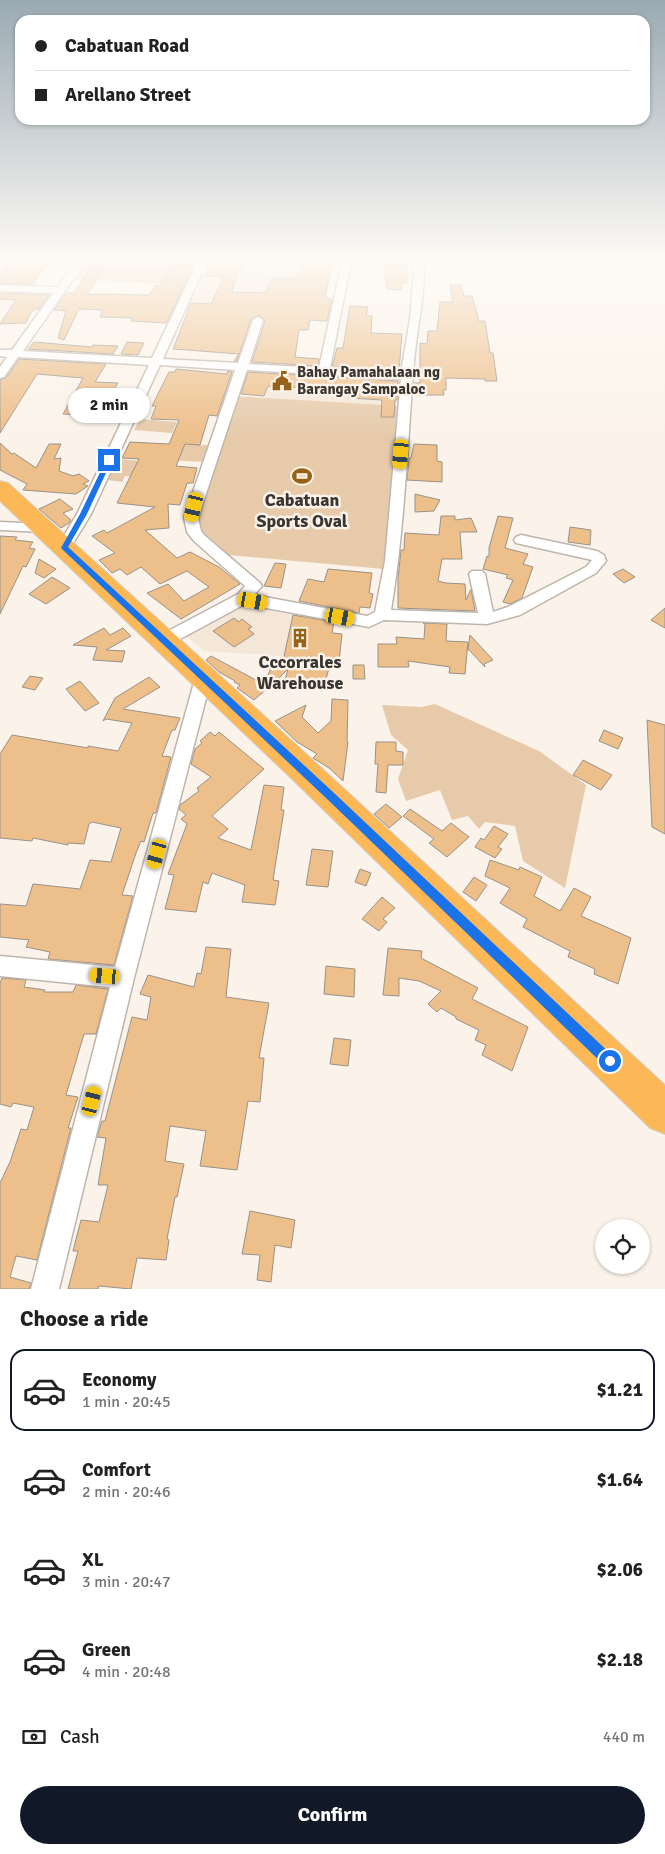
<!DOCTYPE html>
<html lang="en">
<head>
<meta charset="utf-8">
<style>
  body { margin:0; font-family:Signika,sans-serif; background:#f2f2f2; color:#222; height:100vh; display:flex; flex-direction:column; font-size:19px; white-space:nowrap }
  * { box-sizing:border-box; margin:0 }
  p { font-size:16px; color:#767676 }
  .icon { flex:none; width:28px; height:28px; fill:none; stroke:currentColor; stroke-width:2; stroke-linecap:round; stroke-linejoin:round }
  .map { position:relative; height:1289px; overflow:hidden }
  .details { display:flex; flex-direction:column; background:#fff; flex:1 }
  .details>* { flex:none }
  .top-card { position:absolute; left:15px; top:15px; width:635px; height:110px; border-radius:15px; box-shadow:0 1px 4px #0004; display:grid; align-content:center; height:110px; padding:0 20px; background:#fff }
  .tools { position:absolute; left:595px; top:1219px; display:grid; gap:10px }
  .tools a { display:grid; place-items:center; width:55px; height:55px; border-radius:50%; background:#fff; box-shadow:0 1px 4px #0004; font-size:25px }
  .end { position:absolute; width:22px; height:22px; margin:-11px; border:6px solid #1a73e8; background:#fff; box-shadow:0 0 0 2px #fff }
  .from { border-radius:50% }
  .bubble { position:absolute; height:35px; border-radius:18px; background:#fff; box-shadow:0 1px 4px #0004; font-size:16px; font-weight:700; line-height:35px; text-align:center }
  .car { position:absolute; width:15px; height:30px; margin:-15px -8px; border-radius:6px; box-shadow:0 0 4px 1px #0007; background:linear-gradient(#f5c518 24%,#345 0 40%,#f5c518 0 76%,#345 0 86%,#f5c518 0) }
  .top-card b { display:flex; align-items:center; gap:18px; height:48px; font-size:19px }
  .top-card b+b { border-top:1px solid #e0e0e0 }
  .top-card i { width:12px; height:12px; background:#222 }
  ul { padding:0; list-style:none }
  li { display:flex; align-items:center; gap:15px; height:82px; margin:0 10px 8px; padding:0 10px; border:2px solid transparent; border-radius:15px }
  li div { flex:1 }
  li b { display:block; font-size:19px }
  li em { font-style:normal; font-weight:700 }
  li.selected { border-color:#111827 }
  li>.icon { width:45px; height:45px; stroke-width:1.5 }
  h2 { padding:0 20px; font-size:22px; line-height:60px }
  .pay { display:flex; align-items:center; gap:12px; height:55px; padding:0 20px; font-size:19px }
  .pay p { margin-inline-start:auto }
  .action { display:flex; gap:10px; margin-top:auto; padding:10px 20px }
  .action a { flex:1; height:58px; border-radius:30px; background:#111827; color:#fff; font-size:20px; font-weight:700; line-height:58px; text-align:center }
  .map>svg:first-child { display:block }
</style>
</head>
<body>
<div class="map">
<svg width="665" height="1289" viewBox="0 0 665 1289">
  <rect width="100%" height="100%" fill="#fbf3e9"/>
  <g fill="#f5e7d8">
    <path d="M211,257H316L303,293L297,319L183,313Z"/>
    <path d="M273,372L405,377L401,406L265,398Z"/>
    <path d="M241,605L317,619L310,658L204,651L186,636Z"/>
  </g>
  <g fill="#e6caaa">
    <path d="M87,258L192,263L181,285L72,279Z"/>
    <path d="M235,396L401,406L384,569L229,555L202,531L197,519Z"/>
    <path d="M140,419L177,422L172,433L134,430Z"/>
    <path d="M173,444L210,445L205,462L167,460Z"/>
    <path d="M120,459L160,463L152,479L125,476L122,482L107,480Z"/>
    <path d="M435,704L539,751L586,785L565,888L523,861L515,826L485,822L479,829L468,816L452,820L440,790L406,801L398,779L408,750L391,735L382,705L421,707Z"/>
  </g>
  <g fill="#edbf8a" stroke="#999289">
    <path d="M15,257L50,260L33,284L0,283V276Z"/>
    <path d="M216,257H246L240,270H238L232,292L266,293L272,278L295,279L297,275H300L304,260H309L310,257H334L325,297L332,300L327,321L310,320L308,330H299L295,357L319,359L318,366L252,362L265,321L259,315L251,319L237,361H234L239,354L173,349L191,303L211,304L224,277L205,276Z"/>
    <path d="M385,264L407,265V283H402L401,290L387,289L384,272Z"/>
    <path d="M172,265L194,266L166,323L131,321L133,318L100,317L103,310L79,309L64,340L58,338L66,311L54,310L64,295L68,293H74L92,267L105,268L87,294L149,295L155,286H160Z"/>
    <path d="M450,285H461L464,296H472L479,321H485L490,353H493L497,381H485V379L446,378V390H443L444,395H413L414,383H420V343L427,344L428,331H437L440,302H453Z"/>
    <path d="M0,293L49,295L39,309H35L30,314L26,323L0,324L16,300L0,299Z"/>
    <path d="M350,306L368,307L366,316H372L371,333L402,334L399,370L332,366L337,348H343Z"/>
    <path d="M34,342L92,347L93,345L118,346L113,354L28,349Z"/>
    <path d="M127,342L144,343L138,355L121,354Z"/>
    <path d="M19,359L106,364L95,382L118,383L99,416L63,414L83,378L37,374L0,433V380L6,378Z"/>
    <path d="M176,369L227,374L228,371L232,372L217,416L209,415L200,445L185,444L176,466L197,468L193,483H187L180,505L168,504L169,528L145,530L177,558L190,552L219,567L240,584L181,619L147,593L168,584L184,601L209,587L187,571L160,584L141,567L127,575L120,569L112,573L99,560L115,553L92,536L104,530L107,533L155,507L117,503L139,459L122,458L130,442L169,444L179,420L151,419L156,406H152L169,372H175Z"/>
    <path d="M248,372L398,381L397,400H395L394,417H381L382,400L349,398L350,390L268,386L264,396L241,394Z"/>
    <path d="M0,443L12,454L14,453L36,468L49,444H61L54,459L61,458L59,471L73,476L79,474L89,481L83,484L88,486L76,494L23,490L27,484L0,470Z"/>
    <path d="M414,444L437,445V461L442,462V482L407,480L409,458H411Z"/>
    <path d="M415,494L440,500L434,511L415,512Z"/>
    <path d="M60,499L73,509L63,513L71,520L69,523L61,528L39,509Z"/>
    <path d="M441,516H455V520L471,518L477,532H460L462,559H442L438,581L446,583L465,584L466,600L471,589L475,611L398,608V578L401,550H404L405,533L439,535Z"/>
    <path d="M498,516L513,518L505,548L528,554L523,564L533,567L522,598L510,604L503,602L513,580L506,578L508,575L483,569L487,556L489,557V548Z"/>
    <path d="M570,527L591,530L590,545L568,542Z"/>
    <path d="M0,536L17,537L15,540L33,542L29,548L35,549L26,567L23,566L0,614Z"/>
    <path d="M39,559L56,569L44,578L35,573Z"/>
    <path d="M275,563L286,564L281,588L264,586Z"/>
    <path d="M328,569L372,573L369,593L373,594L370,608L360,607L359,613L299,601L308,579L324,582Z"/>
    <path d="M623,569L635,577L624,583L613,574Z"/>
    <path d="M52,577L70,588L46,604L29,594Z"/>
    <path d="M665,608V628L651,620Z"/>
    <path d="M293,615L334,622L332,633L342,634L339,662L331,661L326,679L285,680L288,669L276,681L268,675L274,660L283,661Z"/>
    <path d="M234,618L239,622L242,619L252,627L248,629L254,634L234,647L213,631Z"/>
    <path d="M423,623L447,624L446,641L468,642L465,674L449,673L450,667L408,661L409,667H378V644H397L396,637L424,639L425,624Z"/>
    <path d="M104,628L110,635L123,628L131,636L106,650L125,651L122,662L93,660L97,647L73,645Z"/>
    <path d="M470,635L493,660L484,664L485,667L468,649Z"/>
    <path d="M211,656L269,687L254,700L237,688L240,685L234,682L235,681L219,672L206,660Z"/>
    <path d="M353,665H364L365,679H353Z"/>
    <path d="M30,676L43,678L35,690L22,687Z"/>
    <path d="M149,677L160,687L123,709L180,718L175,730H172L162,756L171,757L156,813H153L144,842L141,841L136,853L122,895L133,896L114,965L48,959L50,952L26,947L29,940L0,937V904L26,906L33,884L80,889L90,860L111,862L121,828L92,822L89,824L84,844L68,843V845L33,838L32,841L0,838V754L12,735L88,748V746L118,751L132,723L106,719L103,721L115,698Z"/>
    <path d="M80,681L99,703L85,711L66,689Z"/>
    <path d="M332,699L348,700L347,741L348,742L343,781L329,768L313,758L317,754L297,742L275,721L306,705L302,717L318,733L331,721Z"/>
    <path d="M647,720L665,725V834L652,827Z"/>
    <path d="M604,730L623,738L618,749L599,741Z"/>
    <path d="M210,732L215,736L219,732L264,769L212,816L228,829L218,838L251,850L264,785L284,787L281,810H284L273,880L279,881L275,905L242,902L245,885L212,873L208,884L203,882L196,912L165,909L174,875L168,874L187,824L181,819L186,815L179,809L180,805L199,791L197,788L211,777L191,764L195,749L202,743L200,741Z"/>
    <path d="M376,742H396V751L403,752V765H388L386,793L376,792L378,764H375Z"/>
    <path d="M583,760L612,775L601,790L573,775Z"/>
    <path d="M386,804L402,817L389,828L374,814Z"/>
    <path d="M410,809L442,831L451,823L469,837L447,857L429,843L434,839L403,816Z"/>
    <path d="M494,826L508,834L498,847L502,849L495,858L475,847L481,838L484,840Z"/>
    <path d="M312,849L333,851L328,887L306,885Z"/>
    <path d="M490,860L519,870L520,867L542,877L534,896L560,911L574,888L591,897L581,916L631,938L618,984L594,974L595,969L568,957L570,951L523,927L527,919L500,903L510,888L485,876Z"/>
    <path d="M360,869L371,873L366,886L355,882Z"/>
    <path d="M474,877L487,885L476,901L463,892Z"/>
    <path d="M382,897L395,908L383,919L387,922L379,931L362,919Z"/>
    <path d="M206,947L231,949L226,997L269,1003L259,1058H264L260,1102L248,1101L237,1170L200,1166L206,1131L170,1126L165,1161L184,1164L177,1197H175L172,1213L167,1239L169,1240L166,1260L137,1258L131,1289L99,1286L98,1289H68L78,1251H73L81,1220L99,1222L108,1185H98L106,1138L97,1137L102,1121H105L132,1017L147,1020L151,997L140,994L148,975L194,987L197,973L201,974Z"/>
    <path d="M388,948L422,951L421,958L478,988L472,999L528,1027L512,1071L482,1055L486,1045L475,1040L479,1030L456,1019V1017L441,1008L437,1012L428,1004L441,991L419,981L399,978V996L383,995Z"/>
    <path d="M326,966L355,969L354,997L324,994Z"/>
    <path d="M2,978L26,980L24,987L45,990L44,992H73L76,985L108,989L96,1034H84L66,1095L78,1097L68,1128H71L37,1260L16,1256L10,1277L31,1283L29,1289H0V1183L10,1162L21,1129L27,1130L34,1107L13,1103L11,1107L0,1104V983Z"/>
    <path d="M334,1038L351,1040L348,1066L330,1064Z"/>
    <path d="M250,1211L295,1220L291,1248L275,1245L271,1282L257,1280L260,1255L242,1254Z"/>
  </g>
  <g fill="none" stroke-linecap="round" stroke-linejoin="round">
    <defs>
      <g id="minor">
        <path d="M80,257H89L23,351L152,358L200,257H209L163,359L238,363L253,320L258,317L263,320L249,364L319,368L343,257H352L330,368L401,372L410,319L415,257H424C426,296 415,335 413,374C407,453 404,532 391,610L478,613L469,574L472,571H482L485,574L493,612L508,607L586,567L592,560L516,543L514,540L516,537L521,535L597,551L604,555L606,561L596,573L520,615L487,624L384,620L369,627L245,604L169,645L163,647L157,645L155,641L157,637L238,594L245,586L194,541L187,532L184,518L235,370L160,365L91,514L69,550H59L57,547L77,514L149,365L18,357L4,377L0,378V367L7,357L0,356V350H12L53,293L0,291V285L58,287ZM247,370L401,379L385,561L375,612L367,616L254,595L262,586L259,582L204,535L201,531L198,518Z"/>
        <path d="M0,522L45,524L50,525L52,528L50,531L45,532L0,530Z"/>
        <path d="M203,673L209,675L211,679L134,978L59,1289H31L110,987L0,976V956L115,967L195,679L197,675Z"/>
      </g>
      <path id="trunk" d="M0,481L8,483L314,761L665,1085V1134L650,1128L292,779L0,501Z"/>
    </defs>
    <use href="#minor" stroke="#beb5ac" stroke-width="3"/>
    <use href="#trunk" stroke="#d3d3d2" stroke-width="2"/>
    <use href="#minor" fill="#fff" fill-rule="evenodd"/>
    <use href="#trunk" fill="#fcb856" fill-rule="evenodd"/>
  </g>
  <linearGradient id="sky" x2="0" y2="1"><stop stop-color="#9aa9b3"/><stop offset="0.59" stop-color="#fdfaf5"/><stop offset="1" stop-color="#fdfaf5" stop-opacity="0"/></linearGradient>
  <rect width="665" height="437" fill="url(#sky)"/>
  <path fill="#1a73e8" d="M109,458L112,460L87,514L68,547L333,792L614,1057L615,1061L614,1066L610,1067L605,1066L326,798L62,549L61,548L80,514L106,460Z"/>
  <defs>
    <symbol id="civic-bare" viewBox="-9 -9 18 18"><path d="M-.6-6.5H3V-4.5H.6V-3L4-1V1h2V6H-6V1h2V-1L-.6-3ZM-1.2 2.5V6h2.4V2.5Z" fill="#966217" stroke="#fbf3e9" stroke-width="2.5" paint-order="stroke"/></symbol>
    <symbol id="stadium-bare" viewBox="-9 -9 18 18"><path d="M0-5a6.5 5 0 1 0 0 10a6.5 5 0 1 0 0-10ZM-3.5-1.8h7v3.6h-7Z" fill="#966217" stroke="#fbf3e9" stroke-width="2.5" paint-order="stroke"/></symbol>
    <symbol id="building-bare" viewBox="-9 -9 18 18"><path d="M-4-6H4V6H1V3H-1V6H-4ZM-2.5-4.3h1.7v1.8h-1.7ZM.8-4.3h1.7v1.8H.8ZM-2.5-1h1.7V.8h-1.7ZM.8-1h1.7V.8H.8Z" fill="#966217" stroke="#fbf3e9" stroke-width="2.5" paint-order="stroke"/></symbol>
  </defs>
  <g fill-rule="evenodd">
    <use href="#civic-bare" x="268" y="367" width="28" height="28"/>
    <use href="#stadium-bare" x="288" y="462" width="28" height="28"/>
    <use href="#building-bare" x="286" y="624" width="28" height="28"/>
  </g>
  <g text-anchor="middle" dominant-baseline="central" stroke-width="5" stroke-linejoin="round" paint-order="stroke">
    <g font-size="15" font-weight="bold" fill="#393632" stroke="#fbf3e9" text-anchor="start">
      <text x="297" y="372">Bahay Pamahalaan ng<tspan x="297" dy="17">Barangay Sampaloc</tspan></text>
    </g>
    <g font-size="18" font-weight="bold" fill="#393632" stroke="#fbf3e9">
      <text x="302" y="500">Cabatuan<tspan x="302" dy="21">Sports Oval</tspan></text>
      <text x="300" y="662">Cccorrales<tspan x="300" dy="21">Warehouse</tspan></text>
    </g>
  </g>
</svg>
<div class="tools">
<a><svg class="icon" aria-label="locate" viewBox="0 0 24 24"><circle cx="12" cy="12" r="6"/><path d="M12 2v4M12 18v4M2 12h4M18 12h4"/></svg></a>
</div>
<i class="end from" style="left:610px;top:1061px"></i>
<i class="end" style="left:109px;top:460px"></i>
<div class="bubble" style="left:68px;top:388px;width:82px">2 min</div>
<i class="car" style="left:401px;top:454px;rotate:185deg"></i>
<i class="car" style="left:194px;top:507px;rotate:193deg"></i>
<i class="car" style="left:253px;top:601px;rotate:100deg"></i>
<i class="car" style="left:340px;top:617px;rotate:100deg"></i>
<i class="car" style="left:157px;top:854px;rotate:196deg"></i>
<i class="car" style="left:105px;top:976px;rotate:275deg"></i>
<i class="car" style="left:92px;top:1101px;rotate:14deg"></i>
<div class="top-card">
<b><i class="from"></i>Cabatuan Road</b>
<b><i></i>Arellano Street</b>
</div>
</div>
<section class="details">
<h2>Choose a ride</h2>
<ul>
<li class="selected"><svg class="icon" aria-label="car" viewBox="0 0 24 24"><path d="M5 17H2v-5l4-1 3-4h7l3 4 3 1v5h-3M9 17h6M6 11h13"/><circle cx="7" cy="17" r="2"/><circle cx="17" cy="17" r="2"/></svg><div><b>Economy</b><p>1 min · 20:45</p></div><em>$1.21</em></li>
<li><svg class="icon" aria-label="car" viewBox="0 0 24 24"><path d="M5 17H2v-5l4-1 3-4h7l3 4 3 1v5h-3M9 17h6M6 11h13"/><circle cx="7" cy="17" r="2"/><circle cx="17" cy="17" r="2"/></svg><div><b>Comfort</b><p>2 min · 20:46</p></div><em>$1.64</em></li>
<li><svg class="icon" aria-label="car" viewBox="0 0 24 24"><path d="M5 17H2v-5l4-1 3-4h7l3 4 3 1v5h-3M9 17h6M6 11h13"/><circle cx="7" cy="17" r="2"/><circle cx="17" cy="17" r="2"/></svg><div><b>XL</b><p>3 min · 20:47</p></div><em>$2.06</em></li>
<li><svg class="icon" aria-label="car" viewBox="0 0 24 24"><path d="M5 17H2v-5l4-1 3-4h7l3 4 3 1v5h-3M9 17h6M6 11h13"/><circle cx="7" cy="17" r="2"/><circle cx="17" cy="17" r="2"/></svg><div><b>Green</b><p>4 min · 20:48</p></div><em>$2.18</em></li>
</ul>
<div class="pay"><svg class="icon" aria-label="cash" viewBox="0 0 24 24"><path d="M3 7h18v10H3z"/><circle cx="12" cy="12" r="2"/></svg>Cash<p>440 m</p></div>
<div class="action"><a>Confirm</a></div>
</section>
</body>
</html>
